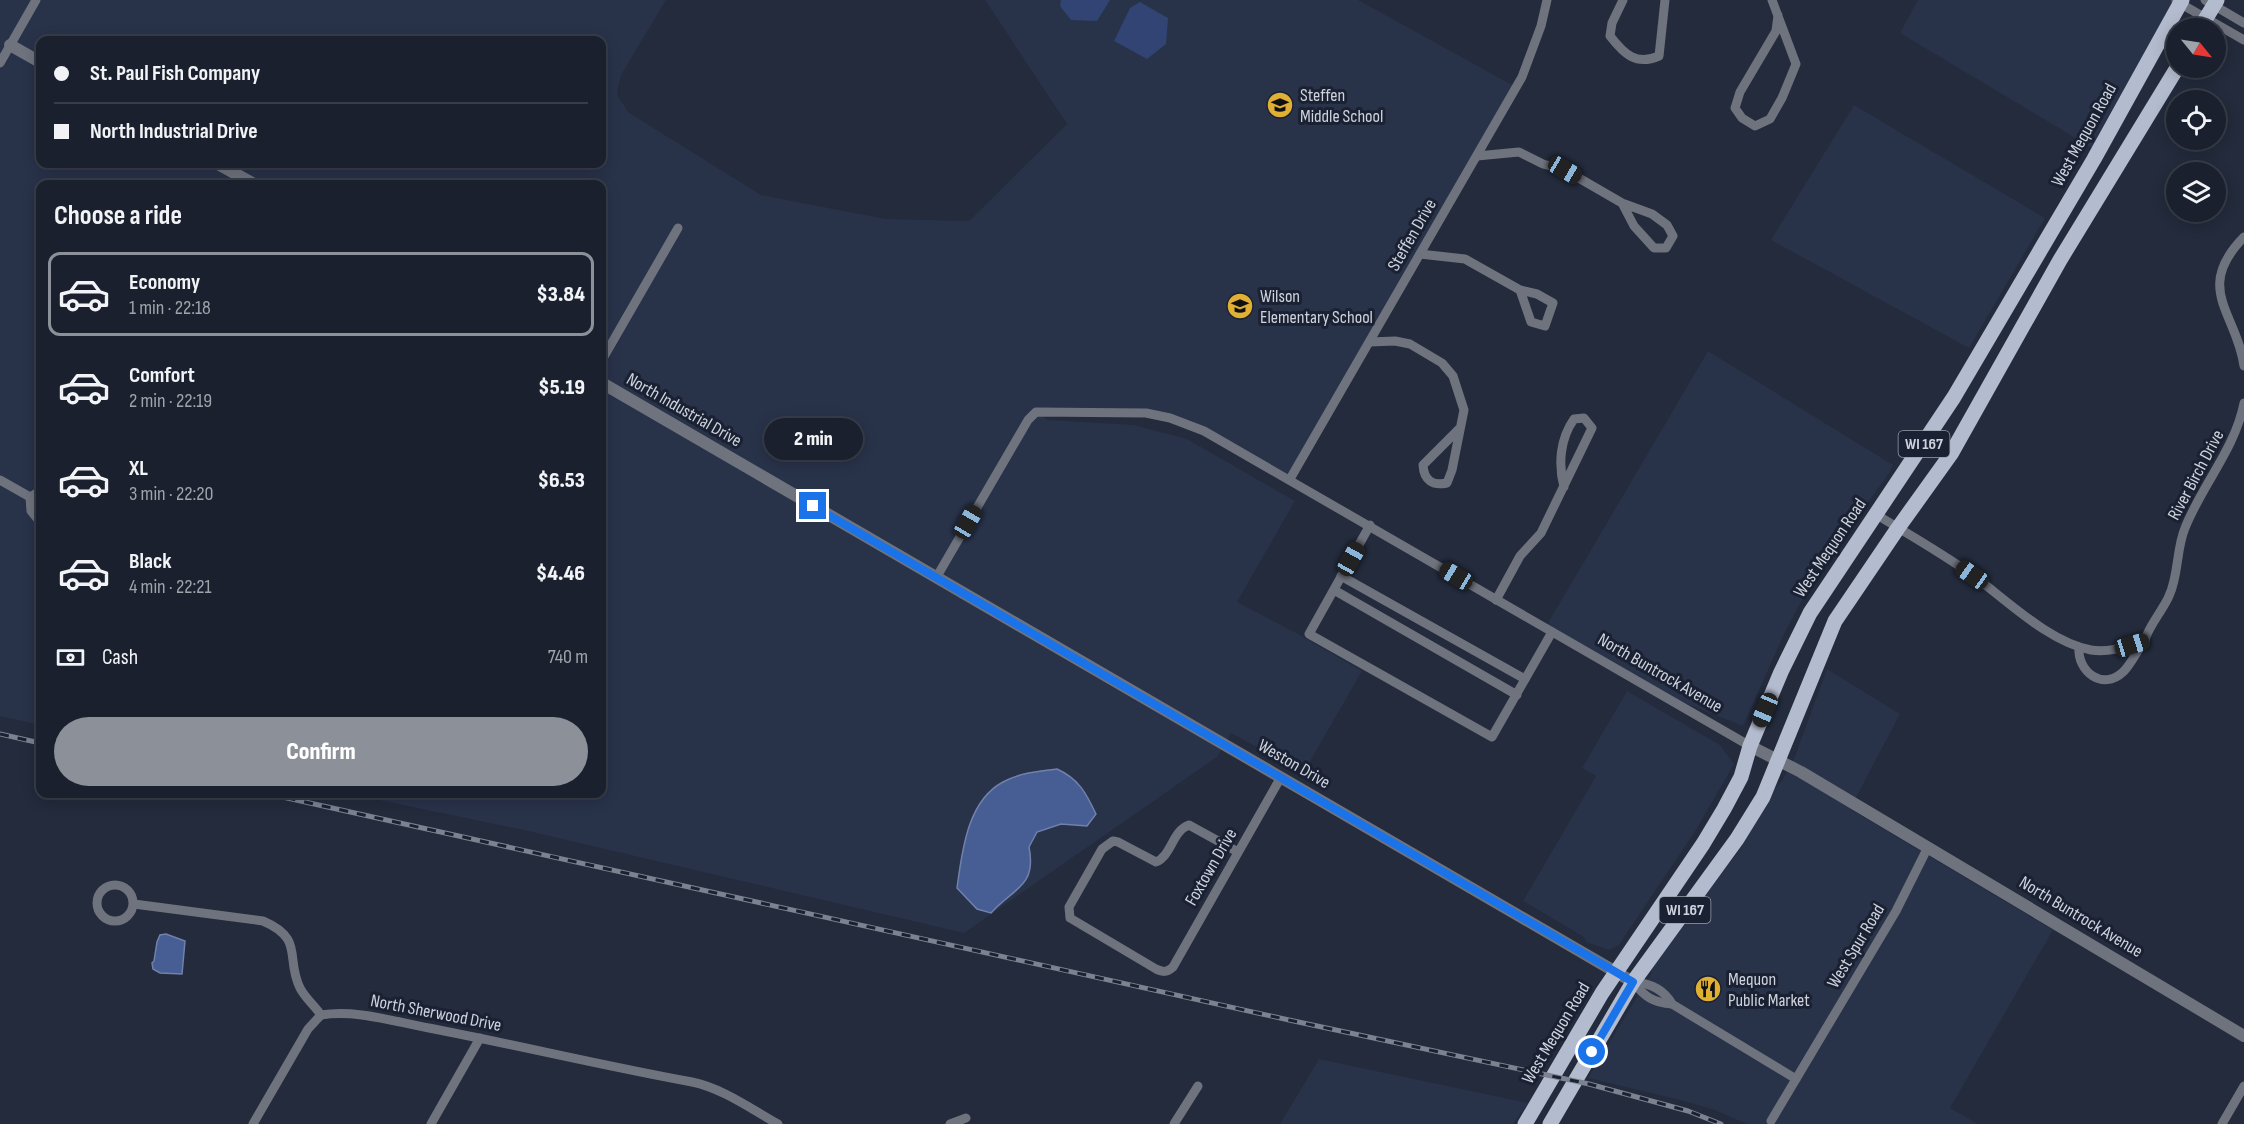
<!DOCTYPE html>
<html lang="en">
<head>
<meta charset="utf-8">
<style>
  body { margin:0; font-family:"Sofia Sans Condensed",sans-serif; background:#272d39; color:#f1f3f6; height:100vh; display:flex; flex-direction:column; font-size:22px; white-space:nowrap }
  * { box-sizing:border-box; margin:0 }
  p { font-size:20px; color:#9fa3aa }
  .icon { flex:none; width:33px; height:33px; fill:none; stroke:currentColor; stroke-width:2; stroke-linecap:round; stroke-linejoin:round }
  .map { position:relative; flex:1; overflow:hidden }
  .sheet { position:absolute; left:36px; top:180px; width:570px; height:618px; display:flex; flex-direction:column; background:#1a202d; border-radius:12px; box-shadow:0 3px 15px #0003,0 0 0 2px #383e49 }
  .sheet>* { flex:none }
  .guide { position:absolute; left:36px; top:36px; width:570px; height:132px; border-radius:12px; box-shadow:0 3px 15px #0003,0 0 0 2px #383e49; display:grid; align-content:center; height:132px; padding:0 18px; background:#1a202d }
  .needle { width:39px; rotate:120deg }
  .buttons { position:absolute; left:2166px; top:18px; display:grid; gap:12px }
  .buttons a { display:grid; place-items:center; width:60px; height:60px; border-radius:50%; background:#1a202d; box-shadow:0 3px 15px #0003,0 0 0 2px #383e49; font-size:30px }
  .end { position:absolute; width:27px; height:27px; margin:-14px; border:8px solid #1a73e8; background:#fff; box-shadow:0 0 0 3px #fff }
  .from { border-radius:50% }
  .bubble { position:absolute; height:42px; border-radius:21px; background:#1a202d; box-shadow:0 3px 15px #0003,0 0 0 2px #383e49; font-size:20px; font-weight:800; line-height:42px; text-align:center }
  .car { position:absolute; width:18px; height:36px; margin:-18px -9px; border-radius:8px; box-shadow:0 0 4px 2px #0007; background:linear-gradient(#222 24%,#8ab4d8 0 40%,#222 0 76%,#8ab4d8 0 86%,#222 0) }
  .guide b { display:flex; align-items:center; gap:21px; height:57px; font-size:22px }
  .guide b+b { border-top:2px solid #383e49 }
  .guide i { width:15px; height:15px; background:#f1f3f6 }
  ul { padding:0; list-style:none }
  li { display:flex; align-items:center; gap:18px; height:84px; margin:0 12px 9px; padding:0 6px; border:3px solid transparent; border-radius:12px }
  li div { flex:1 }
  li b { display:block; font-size:22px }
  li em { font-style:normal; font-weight:800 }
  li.current { border-color:#8c9099 }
  li>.icon { width:54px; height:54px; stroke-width:1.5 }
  h2 { padding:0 18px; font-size:27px; line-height:72px }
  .pay { display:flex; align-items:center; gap:15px; height:66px; padding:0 18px; font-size:22px }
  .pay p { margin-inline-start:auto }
  .action { display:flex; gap:12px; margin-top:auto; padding:12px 18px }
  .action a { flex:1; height:69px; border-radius:36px; background:#8c9099; color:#fff; font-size:24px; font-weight:800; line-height:69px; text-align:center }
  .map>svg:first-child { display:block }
</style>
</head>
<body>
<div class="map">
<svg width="2244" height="1124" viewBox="0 0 2244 1124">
  <rect width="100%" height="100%" fill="#232b3c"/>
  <g fill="#283249" fill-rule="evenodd">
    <path d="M0,0H666L621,75L617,94L628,112L761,195L886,219L969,221L1067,124L985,0H1358L1516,87L1290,479L1170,418L1037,413L1048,420L1134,425L1187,439L1295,501L1237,602L1298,634L1362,671L1304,772L1231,733L1217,757L964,933L528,831L350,794H602V184H40V725L0,716ZM40,40H602V164H40Z"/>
    <path d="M1918,0H2178L2092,148L1900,33Z"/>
    <path d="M1854,105L2045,218L1969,348L1771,240Z"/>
    <path d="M1708,351L1893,465L1889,473L1815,576L1785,632L1743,726L1654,691L1545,628Z"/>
    <path d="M1827,669L1900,714L1850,809L2053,930L1950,1108L1978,1124H1747L1715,1110L1680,1100L1588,1078L1651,974L1653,965L1696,906L1739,851L1774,789L1782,781L1794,759Z"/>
    <path d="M1627,691L1720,745L1734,764L1696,830L1619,945L1609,950L1586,942L1584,937L1523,901L1596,776L1582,768Z"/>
    <path d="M1319,1059L1528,1103L1513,1124H1280Z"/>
  </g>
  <g fill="#314473">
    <path d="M1061,0H1110L1097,21L1071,20L1060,6Z"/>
    <path d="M1140,2L1168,18L1166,44L1147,59L1114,41L1130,8Z"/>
  </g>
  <g fill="#475e94" stroke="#7081aa" stroke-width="1.5">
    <path d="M1057,769C1079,779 1086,793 1096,814L1087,826L1061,824L1037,832L1029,847C1037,887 1013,888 991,913L977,909L957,888C962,852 967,801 1003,782C1019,773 1039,771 1057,769Z"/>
    <path d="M166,934L185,941L182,974L160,973L153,969L152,963L154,961L157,942L160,935Z"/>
  </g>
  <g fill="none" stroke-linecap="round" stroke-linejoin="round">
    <g stroke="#6f737d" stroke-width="9">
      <path d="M1623,0L1612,23L1610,36C1624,54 1636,66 1659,56L1665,0"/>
      <path d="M1772,0L1796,64L1782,98L1770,119L1755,126L1742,118L1735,108L1740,92L1776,31L1778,15"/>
      <path d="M2205,0L2244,23"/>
      <path d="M2176,1L2244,40"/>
      <path d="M0,63L36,0"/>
      <path d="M1477,156L1519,152L1543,164L1565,170L1622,203L1652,214L1667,225L1673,236L1666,248H1654L1634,226L1622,203"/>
      <path d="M2244,237C2193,289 2237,313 2244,366"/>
      <path d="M1420,254L1465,259L1520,290L1537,294L1553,303L1545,326L1531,322L1520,290"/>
      <path d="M1370,342L1395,341L1410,344L1442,363L1453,376L1464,410L1452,470L1447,483C1433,486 1424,481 1423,465L1459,429"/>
      <path d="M602,360L678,228"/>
      <path d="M1290,479L1522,77L1541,26L1547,0"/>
      <path d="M0,480L30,497"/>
      <path d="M30,497L31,511L40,522"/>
      <path d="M30,497L40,491"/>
      <path d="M1877,515C1908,534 1940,552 1971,574C2006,599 2048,642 2091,650C2110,653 2127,646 2145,640C2148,627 2163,610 2169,596C2179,575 2176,549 2185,528C2202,485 2235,449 2244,403"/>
      <path d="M1370,525L1309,634L1492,737L1552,632"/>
      <path d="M1341,576L1525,679"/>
      <path d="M936,578L1028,420L1036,412L1146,413L1170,418L1204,431L1750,746"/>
      <path d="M1334,590L1517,695"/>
      <path d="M1496,600L1520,556L1541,533L1592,428L1584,418L1574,419C1560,439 1558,464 1564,487"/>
      <path d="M2079,647C2077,672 2103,691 2123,672C2130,666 2138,649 2145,640"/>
      <path d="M1238,852L1189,825C1172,831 1172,855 1156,862L1118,842L1113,841L1102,849L1069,907L1070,918L1156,969C1163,972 1166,973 1173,967L1281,777"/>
      <circle cx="115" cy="903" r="18"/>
      <path d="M134,904L263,921C305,939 285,958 300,988C305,998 315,1006 321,1015C356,1009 395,1022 429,1028C517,1045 604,1066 692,1082C722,1088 751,1109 778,1124"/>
      <path d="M1633,982C1649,983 1663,988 1672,1004L1796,1079"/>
      <path d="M1633,982C1644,996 1653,1003 1672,1004"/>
      <path d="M1771,1121L1896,911L1928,847"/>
      <path d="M253,1124L308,1029L321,1015"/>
      <path d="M431,1124L480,1038"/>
      <path d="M950,1124L966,1118"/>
      <path d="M1174,1124L1198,1086"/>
      <path d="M2222,1124L2244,1086"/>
    </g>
    <g stroke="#6f737d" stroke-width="12">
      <path d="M10,45L40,62"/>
      <path d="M218,164L254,184"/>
      <path d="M602,383L1633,982"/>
      <path d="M1750,746L1801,772L2244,1036"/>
    </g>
    <g stroke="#b3bbce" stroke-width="15">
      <path d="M2200,28L2217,0"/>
      <path d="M1525,1124L1602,993L1703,844L1724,809L1741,777L1750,746L1781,672L1810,613L1954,397L2094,159L2182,0"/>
      <path d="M1550,1124L1633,982L1737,839L1763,797L1835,621L1898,528L1951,454L2060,260L2177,68"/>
    </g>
    <defs>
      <g id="rail">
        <path d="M0,734L40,743"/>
        <path d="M269,794L1289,1020L1589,1084L1688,1111L1721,1124"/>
      </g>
    </defs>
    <use href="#rail" stroke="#7c8290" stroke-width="5"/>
    <use href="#rail" stroke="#1a2132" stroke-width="3" stroke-dasharray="9" stroke-linecap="butt"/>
  </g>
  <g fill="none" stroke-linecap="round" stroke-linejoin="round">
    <path stroke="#1a73e8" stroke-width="8" d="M813,506L1633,982L1592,1052"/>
  </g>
  <defs>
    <symbol id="school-disc" viewBox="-11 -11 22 22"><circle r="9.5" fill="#e0b034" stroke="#1a2132"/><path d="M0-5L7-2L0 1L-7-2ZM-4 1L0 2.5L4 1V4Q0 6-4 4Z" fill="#111"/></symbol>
    <symbol id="restaurant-disc" viewBox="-11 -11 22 22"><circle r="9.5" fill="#e0b034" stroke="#1a2132"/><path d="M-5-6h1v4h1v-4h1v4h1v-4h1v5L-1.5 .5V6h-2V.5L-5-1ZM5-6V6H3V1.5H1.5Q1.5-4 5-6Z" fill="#111"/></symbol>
  </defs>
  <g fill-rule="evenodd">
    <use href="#school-disc" x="1265" y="90" width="30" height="30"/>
    <use href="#school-disc" x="1225" y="291" width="30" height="30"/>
    <use href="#restaurant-disc" x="1693" y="974" width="30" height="30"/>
  </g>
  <g text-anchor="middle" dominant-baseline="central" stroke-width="6" stroke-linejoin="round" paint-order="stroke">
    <g fill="#1a2132" stroke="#989eaa" stroke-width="1.5">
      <rect x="1898.5" y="431" width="51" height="26" rx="4.5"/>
      <rect x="1659.5" y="897" width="51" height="26" rx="4.5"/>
    </g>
    <g font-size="16" font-weight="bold" fill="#ced3de">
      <text x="1924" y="444">WI 167</text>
      <text x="1685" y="910">WI 167</text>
    </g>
    <g font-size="18" fill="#ced3de" stroke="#1a2132" text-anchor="start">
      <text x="1300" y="95">Steffen<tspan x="1300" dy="21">Middle School</tspan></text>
      <text x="1260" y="296">Wilson<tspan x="1260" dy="21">Elementary School</tspan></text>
      <text x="1728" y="979">Mequon<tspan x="1728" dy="21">Public Market</tspan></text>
    </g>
    <g font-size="18" fill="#ced3de" stroke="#1a2132">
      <text transform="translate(2084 135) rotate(-61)">West Mequon Road</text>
      <text transform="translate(1412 235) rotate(-60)">Steffen Drive</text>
      <text transform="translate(684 410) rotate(30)">North Industrial Drive</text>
      <text transform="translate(2196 475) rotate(-62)">River Birch Drive</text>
      <text transform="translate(1830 548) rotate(-56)">West Mequon Road</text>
      <text transform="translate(1660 673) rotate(30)">North Buntrock Avenue</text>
      <text transform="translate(1294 764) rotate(30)">Weston Drive</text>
      <text transform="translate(1211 867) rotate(-60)">Foxtown Drive</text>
      <text transform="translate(2081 917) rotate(31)">North Buntrock Avenue</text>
      <text transform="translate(1856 946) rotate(-59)">West Spur Road</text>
      <text transform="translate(436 1013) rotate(11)">North Sherwood Drive</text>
      <text transform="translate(1556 1033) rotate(-59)">West Mequon Road</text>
    </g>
  </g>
</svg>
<div class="buttons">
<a><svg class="needle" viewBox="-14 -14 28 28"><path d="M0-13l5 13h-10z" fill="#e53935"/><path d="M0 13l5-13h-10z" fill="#9fa3aa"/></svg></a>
<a><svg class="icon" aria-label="locate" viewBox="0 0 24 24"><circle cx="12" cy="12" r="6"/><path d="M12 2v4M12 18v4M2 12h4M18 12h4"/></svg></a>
<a><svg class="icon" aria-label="layers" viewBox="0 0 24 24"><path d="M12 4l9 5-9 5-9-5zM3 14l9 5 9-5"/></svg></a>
</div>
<i class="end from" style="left:1592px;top:1052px"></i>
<i class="end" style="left:813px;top:506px"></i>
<div class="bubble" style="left:764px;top:418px;width:99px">2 min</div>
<i class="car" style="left:1565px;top:170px;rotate:120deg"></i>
<i class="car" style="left:968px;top:522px;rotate:30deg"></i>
<i class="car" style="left:1351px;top:559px;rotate:29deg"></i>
<i class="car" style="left:1972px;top:575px;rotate:305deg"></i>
<i class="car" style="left:1456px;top:576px;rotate:301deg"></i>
<i class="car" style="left:2132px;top:645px;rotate:73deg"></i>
<i class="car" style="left:1765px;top:710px;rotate:203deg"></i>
<div class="guide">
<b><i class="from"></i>St. Paul Fish Company</b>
<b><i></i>North Industrial Drive</b>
</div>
<section class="sheet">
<h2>Choose a ride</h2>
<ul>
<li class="current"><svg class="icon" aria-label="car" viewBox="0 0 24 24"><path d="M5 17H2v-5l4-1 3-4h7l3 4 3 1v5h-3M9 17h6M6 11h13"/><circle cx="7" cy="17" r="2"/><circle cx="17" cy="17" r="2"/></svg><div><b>Economy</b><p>1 min · 22:18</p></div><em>$3.84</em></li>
<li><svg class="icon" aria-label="car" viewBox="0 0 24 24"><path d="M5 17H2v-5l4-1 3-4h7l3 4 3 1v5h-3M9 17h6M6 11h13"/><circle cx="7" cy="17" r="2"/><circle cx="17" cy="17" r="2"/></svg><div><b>Comfort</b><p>2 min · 22:19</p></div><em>$5.19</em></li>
<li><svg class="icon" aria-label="car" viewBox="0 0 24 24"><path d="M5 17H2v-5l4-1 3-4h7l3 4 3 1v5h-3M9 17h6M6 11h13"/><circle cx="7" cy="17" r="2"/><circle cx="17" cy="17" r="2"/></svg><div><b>XL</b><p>3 min · 22:20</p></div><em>$6.53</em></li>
<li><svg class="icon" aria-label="car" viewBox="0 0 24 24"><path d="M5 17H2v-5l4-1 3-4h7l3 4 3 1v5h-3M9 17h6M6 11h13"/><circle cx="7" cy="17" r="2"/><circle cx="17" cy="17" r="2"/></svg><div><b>Black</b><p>4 min · 22:21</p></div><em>$4.46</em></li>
</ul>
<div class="pay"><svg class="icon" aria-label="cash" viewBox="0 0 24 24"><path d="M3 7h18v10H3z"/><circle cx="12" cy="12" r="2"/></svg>Cash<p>740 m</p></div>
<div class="action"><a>Confirm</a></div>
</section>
</div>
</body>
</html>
